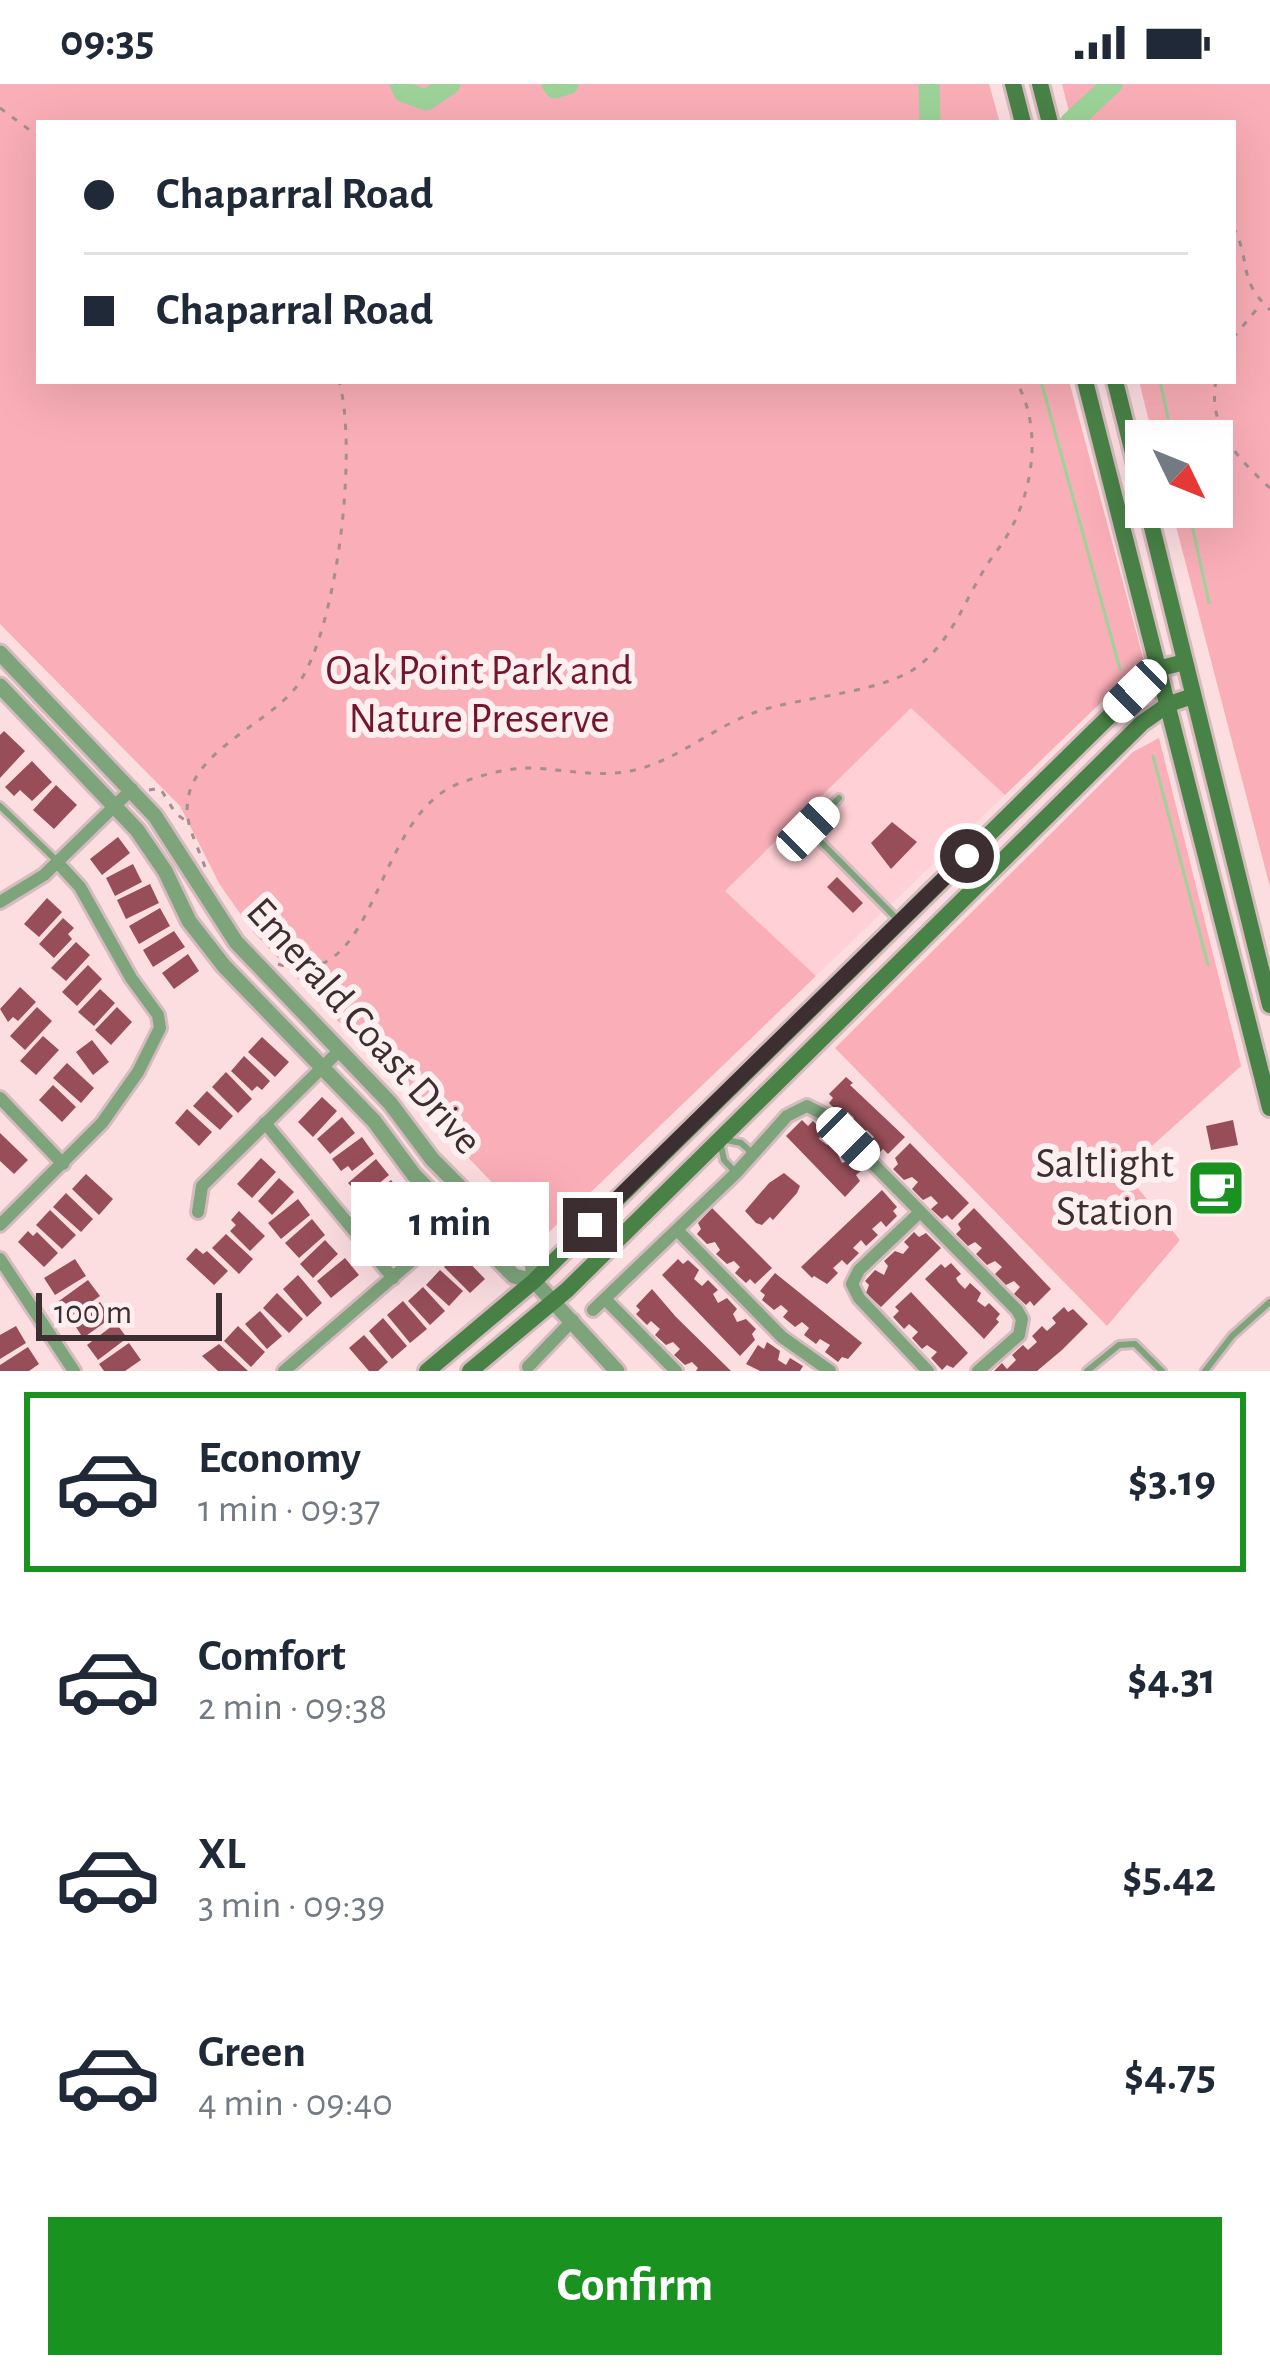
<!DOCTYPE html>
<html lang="en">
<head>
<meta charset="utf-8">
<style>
  body { margin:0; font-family:"Alegreya Sans",sans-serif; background:#f6f6f7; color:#1f2937; height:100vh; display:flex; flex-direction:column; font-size:45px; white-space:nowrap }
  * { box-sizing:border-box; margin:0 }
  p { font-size:39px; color:#747a83 }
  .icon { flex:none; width:66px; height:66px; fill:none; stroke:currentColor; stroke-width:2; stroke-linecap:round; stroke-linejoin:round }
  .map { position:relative; height:1287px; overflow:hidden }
  .drawer { display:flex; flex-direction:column; background:#fff; flex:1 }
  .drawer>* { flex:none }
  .top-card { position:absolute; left:36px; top:36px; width:1200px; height:264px; border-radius:0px; box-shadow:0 12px 48px #0002; display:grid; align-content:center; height:264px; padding:0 48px; background:#fff }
  .needle { width:78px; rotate:133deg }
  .fabs { position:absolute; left:1125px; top:336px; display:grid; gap:24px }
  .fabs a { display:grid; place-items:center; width:108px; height:108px; border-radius:0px; background:#fff; box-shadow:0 12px 48px #0002; font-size:60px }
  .scale { position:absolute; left:36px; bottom:30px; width:186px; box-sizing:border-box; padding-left:12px; border:6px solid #3d2f31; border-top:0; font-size:33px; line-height:42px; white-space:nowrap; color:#3d2f31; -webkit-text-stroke:9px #feeff1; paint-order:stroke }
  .end { position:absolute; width:54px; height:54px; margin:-27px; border:15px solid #3d2f31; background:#fff; box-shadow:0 0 0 6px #fff }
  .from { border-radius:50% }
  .bubble { position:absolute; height:84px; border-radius:0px; background:#fff; box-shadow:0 12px 48px #0002; font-size:39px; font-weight:700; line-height:84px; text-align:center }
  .car { position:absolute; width:36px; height:72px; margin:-36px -18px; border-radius:15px; box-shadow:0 0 9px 3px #0007; background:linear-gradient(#fff 24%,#345 0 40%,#fff 0 76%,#345 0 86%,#fff 0) }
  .top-card b { display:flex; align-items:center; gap:42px; height:114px; font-size:45px }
  .top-card b+b { border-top:3px solid #e0e1e3 }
  .top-card i { width:30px; height:30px; background:#1f2937 }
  ul { padding:21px 0 0; list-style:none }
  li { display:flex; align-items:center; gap:36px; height:180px; margin:0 24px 18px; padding:0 24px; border:6px solid transparent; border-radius:0px }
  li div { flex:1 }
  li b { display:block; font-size:45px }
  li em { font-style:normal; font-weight:700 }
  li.on { border-color:#199220 }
  li>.icon { width:108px; height:108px; stroke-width:1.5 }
  .cta { display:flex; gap:24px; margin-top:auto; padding:24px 48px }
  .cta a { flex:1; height:138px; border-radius:0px; background:#199220; color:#fff; font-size:48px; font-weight:700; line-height:138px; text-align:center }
  .status { display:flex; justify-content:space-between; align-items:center; height:84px; padding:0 60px; background:#fff; direction:ltr }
  .status svg { height:33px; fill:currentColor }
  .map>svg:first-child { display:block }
</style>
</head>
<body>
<div class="status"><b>09:35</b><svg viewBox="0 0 49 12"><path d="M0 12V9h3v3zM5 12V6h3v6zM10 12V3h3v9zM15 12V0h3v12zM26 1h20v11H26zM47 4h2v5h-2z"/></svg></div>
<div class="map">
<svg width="1270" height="1287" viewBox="0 0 1270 1287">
  <rect width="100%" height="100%" fill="#fcdee1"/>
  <path fill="#ffd1d6" d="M912,623L1005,711L816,892L725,807Z"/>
  <g fill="#faaeb7">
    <path d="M0,0H989L1000,39H39V297H1069L1144,577L1005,711L911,624L725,807L816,892L544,1153L254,849L220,801L180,722L0,540Z"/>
    <path d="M1062,0H1270V803L1171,423H1212V357H1154L1139,297H1233V39H1072Z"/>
    <path d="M1159,654L1241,982L1124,1087L1180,1156L1107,1242L835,964L1133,668Z"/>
  </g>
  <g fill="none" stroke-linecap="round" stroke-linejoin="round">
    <g stroke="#9dd399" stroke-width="3">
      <path d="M1041,297L1120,585"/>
      <path d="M1160,297L1173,357"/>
      <path d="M1188,423L1209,519"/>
      <path d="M1153,672L1208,881"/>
    </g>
    <g stroke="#9dd399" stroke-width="21">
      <path d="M400,0L404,8L426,16L450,0"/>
      <path d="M552,0L555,4L568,0"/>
      <path d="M929,0L930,39"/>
      <path d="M1070,39L1112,0"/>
    </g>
  </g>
  <g fill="#974e59">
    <path d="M4,647L25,667L0,694V651Z"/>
    <path d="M32,677L52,698L32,717L20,706L14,712L5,703Z"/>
    <path d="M56,701L77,721L54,745L33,726Z"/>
    <path d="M892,738L917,758L891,785L871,759Z"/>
    <path d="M118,753L130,769L102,791L90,775Z"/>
    <path d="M133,780L142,798L115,812L106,794Z"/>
    <path d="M837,793L863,819L853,829L827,803Z"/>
    <path d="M150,800L159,819L126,835L117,816Z"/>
    <path d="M47,814L62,828L39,853L24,840Z"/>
    <path d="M160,824L170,842L139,860L129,842Z"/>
    <path d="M63,834L74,844L68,850L72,855L54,874L39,860Z"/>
    <path d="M174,847L185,863L153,883L143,866Z"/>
    <path d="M76,858L90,871L66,897L51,884Z"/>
    <path d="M188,870L199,887L174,905L162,889Z"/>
    <path d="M88,881L102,895L77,922L62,908Z"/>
    <path d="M20,903L36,918L18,937L13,933L8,938L0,925Z"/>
    <path d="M100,905L115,919L94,942L78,928Z"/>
    <path d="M37,923L52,937L25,966L10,952Z"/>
    <path d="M117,923L132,938L111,961L95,946Z"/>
    <path d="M43,952L59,966L36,991L20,977Z"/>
    <path d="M262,953L289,978L275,993L248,968Z"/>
    <path d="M92,956L109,978L93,991L76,968Z"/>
    <path d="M244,972L270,997L262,1006L257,1002L252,1007L231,987Z"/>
    <path d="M67,979L94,1004L81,1019L53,994Z"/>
    <path d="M226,988L252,1015L238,1029L212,1003Z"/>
    <path d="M846,993L853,999L850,1001L905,1053L888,1070L883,1065L878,1070L867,1059L874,1053L867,1046L859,1050L848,1040L854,1034L848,1028L840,1030L829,1019L833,1014L829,1010Z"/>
    <path d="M53,1001L76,1023L62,1038L39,1016Z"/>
    <path d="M207,1007L233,1032L220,1046L193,1022Z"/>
    <path d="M322,1013L337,1027L313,1053L298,1038Z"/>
    <path d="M187,1025L212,1048L199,1062L175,1039Z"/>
    <path d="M342,1033L355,1049L330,1070L317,1055Z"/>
    <path d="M802,1036L808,1042L813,1037L823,1047L819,1055L827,1061L832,1056L842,1066L838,1071L842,1079L850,1076L861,1087L856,1091L860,1097L845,1113L786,1052Z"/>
    <path d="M1233,1036L1238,1061L1211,1066L1206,1042Z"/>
    <path d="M0,1049L28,1076L14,1090L0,1077Z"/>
    <path d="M362,1053L374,1070L352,1087L348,1082L341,1087L332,1075Z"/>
    <path d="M910,1059L969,1119L952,1136L947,1131L942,1135L931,1125L938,1119L931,1112L923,1116L912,1105L918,1098L912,1093L904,1096L893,1085L898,1080L895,1074Z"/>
    <path d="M261,1074L276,1088L252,1114L237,1100Z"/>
    <path d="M376,1075L389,1091L362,1114L348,1099Z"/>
    <path d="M1230,1078L1242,1095L1204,1122L1198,1113L1205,1108L1199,1099Z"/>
    <path d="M784,1089L800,1102L797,1109L773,1136L770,1133L762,1141L756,1139L745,1127L769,1099Z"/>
    <path d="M86,1090L113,1115L99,1131L72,1105Z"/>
    <path d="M279,1094L294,1108L272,1131L258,1117Z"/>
    <path d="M391,1096L404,1112L379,1132L366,1116Z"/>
    <path d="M882,1106L897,1123L893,1127L897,1132L886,1143L881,1137L872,1145L878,1151L866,1162L861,1156L853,1164L859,1169L847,1181L842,1176L833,1184L838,1189L827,1200L814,1192L812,1194L801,1183Z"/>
    <path d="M66,1109L93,1135L81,1148L53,1123Z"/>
    <path d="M410,1113L423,1129L394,1153L381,1138Z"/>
    <path d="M298,1115L310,1131L281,1155L268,1139Z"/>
    <path d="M712,1124L772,1184L755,1200L750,1195L746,1199L735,1189L740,1183L734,1177L727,1180L716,1170L720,1166L715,1158L707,1160L697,1150L701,1145L698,1139Z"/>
    <path d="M974,1124L1051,1205L1034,1222L1030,1217L1026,1221L1014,1210L1020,1203L1014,1197L1006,1201L995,1190L1002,1183L995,1177L987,1181L976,1170L982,1164L975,1158L968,1162L956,1150L961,1145L958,1140Z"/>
    <path d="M50,1126L76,1151L62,1165L36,1141Z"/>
    <path d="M239,1127L265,1152L250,1167L230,1147L236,1141L231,1136Z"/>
    <path d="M312,1135L325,1151L299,1174L285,1159Z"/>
    <path d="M28,1147L33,1152L37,1148L58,1169L44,1183L18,1158Z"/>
    <path d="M914,1148L919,1153L926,1149L941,1164L881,1223L866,1209L869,1201L865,1197L875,1186L884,1191L888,1182L884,1177L895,1167L903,1170L909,1163L904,1158Z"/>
    <path d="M226,1150L253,1175L239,1190L212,1164Z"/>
    <path d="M325,1156L338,1170L313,1194L300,1180Z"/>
    <path d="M196,1164L203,1170L207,1167L228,1187L214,1201L186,1175Z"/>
    <path d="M459,1168L485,1195L470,1209L444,1183Z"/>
    <path d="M345,1174L359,1191L331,1214L317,1197Z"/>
    <path d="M75,1175L86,1192L55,1211L44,1194Z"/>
    <path d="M678,1175L683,1180L688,1176L699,1186L694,1195L702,1202L708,1196L718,1206L713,1210L718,1219L727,1214L737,1225L733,1230L737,1238L746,1235L756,1245L752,1250L755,1256L740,1272L662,1191Z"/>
    <path d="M951,1179L961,1190L956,1194L958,1198L965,1205L970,1199L981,1209L977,1217L985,1223L989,1219L1000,1230L996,1235L999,1238L984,1255L925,1195L941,1180L945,1184Z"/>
    <path d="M440,1186L463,1207L449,1222L426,1201Z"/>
    <path d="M775,1189L862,1259L848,1275L842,1273L838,1278L825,1268L830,1261L820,1255L816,1260L804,1251L809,1244L802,1238L795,1243L783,1233L788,1227L781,1221L774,1226L762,1216L765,1211L760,1207Z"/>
    <path d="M298,1191L322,1219L307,1233L283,1205Z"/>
    <path d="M88,1196L100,1212L70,1233L59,1217Z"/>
    <path d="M423,1203L445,1227L430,1241L408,1217Z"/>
    <path d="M652,1205L676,1233L731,1287H696L698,1284L692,1278L685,1281L674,1271L680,1265L673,1258L666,1261L655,1251L660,1245L651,1237L647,1241L636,1230L640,1226L636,1222Z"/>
    <path d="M911,1208L968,1269L953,1284L947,1281L942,1286L931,1274L937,1268L927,1261L922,1265L912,1254L918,1248L909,1240L904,1245L893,1233L899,1227L895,1223Z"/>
    <path d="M277,1209L303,1235L289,1249L263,1224Z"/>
    <path d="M403,1217L427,1245L410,1259L387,1231Z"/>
    <path d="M100,1218L111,1234L83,1254L72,1237Z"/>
    <path d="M1064,1223L1068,1228L1073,1225L1088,1240L1062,1266L1037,1287H994L1002,1279L1007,1285L1016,1276L1012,1271L1023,1261L1028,1266L1037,1258L1032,1252L1042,1242L1047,1247L1056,1239L1052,1234Z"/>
    <path d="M260,1227L282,1252L267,1265L245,1240Z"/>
    <path d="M383,1234L407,1262L392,1275L369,1247Z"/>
    <path d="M116,1239L127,1254L98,1276L87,1261Z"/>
    <path d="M16,1242L26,1259L0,1275V1251Z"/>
    <path d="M238,1242L265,1268L251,1283L224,1257Z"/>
    <path d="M364,1251L388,1278L378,1287H369L349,1264Z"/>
    <path d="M767,1258L780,1267L778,1276L786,1281L790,1274L803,1282L800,1287H760L746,1280L758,1261L764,1265Z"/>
    <path d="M129,1259L141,1276L125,1287H104L99,1280Z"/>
    <path d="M219,1260L248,1287H218L202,1272Z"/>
    <path d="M28,1263L39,1280L29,1287H0V1281Z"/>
  </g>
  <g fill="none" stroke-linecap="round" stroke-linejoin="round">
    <defs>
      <g id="service">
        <path d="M839,714L808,745L897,835"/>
        <path d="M0,722L56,776"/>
        <path d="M727,1056L741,1059L751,1068"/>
        <path d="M721,1062L724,1076L736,1089"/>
        <path d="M1087,1287L1119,1261L1135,1260L1162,1287"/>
        <path d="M1205,1287L1232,1252L1270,1218"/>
      </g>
      <g id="minor">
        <path d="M0,818L44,791L132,705"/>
        <path d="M0,1014L63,1080"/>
        <path d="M265,1039L393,1194"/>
        <path d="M198,1128L202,1102L340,966"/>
        <path d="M920,1128L859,1186L852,1200L859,1214L928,1287"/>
        <path d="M0,1141L102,1039L138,988L160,944L158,931L131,894L80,803L58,779"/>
        <path d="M678,1147L782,1253L830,1287"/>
        <path d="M0,1175L74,1287"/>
        <path d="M606,1216L676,1287"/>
        <path d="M593,1226L736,1089L787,1032L807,1022L825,1031L1017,1226L1022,1235L1019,1251L978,1287"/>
        <path d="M528,1283L573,1236"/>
        <path d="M284,1287L459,1136"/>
      </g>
      <g id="tertiary">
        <path d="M0,569L155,732L236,858L390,1019L432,1075L532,1176L534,1197"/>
        <path d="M0,602L137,746L165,787L189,837L224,882L374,1037L414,1091L514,1192L534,1197L617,1287"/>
      </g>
      <g id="secondary">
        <path d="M1013,0L1023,39"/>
        <path d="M1040,0L1050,39"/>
        <path d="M1085,297L1270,1024"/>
        <path d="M1115,297L1146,421"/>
        <path d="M1147,423L1270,921"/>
        <path d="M427,1287L534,1197L1135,607L1161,584L1185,578"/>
        <path d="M470,1287L567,1206L1142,639L1169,620L1193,612"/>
      </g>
    </defs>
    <use href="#service" stroke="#d6bbbe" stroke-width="12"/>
    <use href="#minor" stroke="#d6bbbe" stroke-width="18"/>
    <use href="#tertiary" stroke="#d6bbbe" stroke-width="21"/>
    <use href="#secondary" stroke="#d6bbbe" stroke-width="22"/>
    <g stroke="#a48e90" stroke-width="3" stroke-dasharray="6 9" stroke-linecap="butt">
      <path d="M0,24L39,53"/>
      <path d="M1233,143C1252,177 1236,194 1270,226"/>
      <path d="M1233,254L1261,220"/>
      <path d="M1216,297C1207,343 1239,376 1270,404"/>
      <path d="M149,706L160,704L176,730L188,738"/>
      <path d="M205,783C200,769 193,754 189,740C173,672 265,645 297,602C338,545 358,364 339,297"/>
      <path d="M278,880C381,913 371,728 463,698C482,691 504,685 525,684C558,684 590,693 624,688C671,682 712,643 756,628C802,612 887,609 921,580C958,549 968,505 996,468C1031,423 1046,349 1016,297"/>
    </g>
    <use href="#service" stroke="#7ea47c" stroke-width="6"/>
    <use href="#minor" stroke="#7ea47c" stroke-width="12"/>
    <use href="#tertiary" stroke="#7ea47c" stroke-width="15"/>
    <use href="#secondary" stroke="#498247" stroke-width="16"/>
  </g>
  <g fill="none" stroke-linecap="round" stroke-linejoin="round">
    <path stroke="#3d2f31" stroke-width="15" d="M590,1141L967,772"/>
  </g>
  <defs>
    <symbol id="cafe-square" viewBox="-11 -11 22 22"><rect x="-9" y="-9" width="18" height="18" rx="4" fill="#199220" stroke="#feeff1"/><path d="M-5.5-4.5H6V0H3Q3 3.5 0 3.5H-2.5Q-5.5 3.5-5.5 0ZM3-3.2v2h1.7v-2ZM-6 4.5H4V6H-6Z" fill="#fff"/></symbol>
  </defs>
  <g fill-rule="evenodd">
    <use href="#cafe-square" x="1183" y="1071" width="66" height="66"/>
  </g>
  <g text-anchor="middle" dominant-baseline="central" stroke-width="12" stroke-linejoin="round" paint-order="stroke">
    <g font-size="42" fill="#74152e" stroke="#feeff1">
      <text x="479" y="587">Oak Point Park and<tspan x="479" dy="48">Nature Preserve</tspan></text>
    </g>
    <g font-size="42" fill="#3d2f31" stroke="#feeff1">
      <text transform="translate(364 942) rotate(48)">Emerald Coast Drive</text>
    </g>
    <g font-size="42" fill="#3d2f31" stroke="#feeff1" text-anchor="end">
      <text x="1174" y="1080">Saltlight<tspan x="1174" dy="48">Station</tspan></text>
    </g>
  </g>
</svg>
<div class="fabs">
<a><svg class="needle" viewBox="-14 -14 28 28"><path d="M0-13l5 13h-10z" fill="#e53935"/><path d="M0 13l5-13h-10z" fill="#747a83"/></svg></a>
</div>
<div class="scale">100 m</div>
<i class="end from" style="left:967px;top:772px"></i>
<i class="end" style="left:590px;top:1141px"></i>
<div class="bubble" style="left:351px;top:1098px;width:198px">1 min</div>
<i class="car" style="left:1135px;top:607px;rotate:226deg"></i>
<i class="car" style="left:808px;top:745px;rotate:44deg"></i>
<i class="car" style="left:848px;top:1055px;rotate:135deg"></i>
<div class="top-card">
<b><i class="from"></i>Chaparral Road</b>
<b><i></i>Chaparral Road</b>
</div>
</div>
<section class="drawer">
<ul>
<li class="on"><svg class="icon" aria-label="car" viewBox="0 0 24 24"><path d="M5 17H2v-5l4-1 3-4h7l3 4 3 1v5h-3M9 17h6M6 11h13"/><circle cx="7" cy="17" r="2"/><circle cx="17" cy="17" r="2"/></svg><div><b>Economy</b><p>1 min · 09:37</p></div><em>$3.19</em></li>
<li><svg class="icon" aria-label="car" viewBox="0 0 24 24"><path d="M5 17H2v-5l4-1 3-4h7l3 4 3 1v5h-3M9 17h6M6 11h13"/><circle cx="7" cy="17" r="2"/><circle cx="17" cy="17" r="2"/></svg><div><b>Comfort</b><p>2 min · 09:38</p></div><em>$4.31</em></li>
<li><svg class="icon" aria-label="car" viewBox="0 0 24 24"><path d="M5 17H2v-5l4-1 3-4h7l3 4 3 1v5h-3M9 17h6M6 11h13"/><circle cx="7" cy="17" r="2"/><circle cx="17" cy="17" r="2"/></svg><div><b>XL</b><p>3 min · 09:39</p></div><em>$5.42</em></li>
<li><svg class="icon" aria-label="car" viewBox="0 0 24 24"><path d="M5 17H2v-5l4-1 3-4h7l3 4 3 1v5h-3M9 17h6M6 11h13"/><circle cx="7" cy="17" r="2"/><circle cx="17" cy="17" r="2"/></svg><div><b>Green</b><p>4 min · 09:40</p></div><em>$4.75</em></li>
</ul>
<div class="cta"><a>Confirm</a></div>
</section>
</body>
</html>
